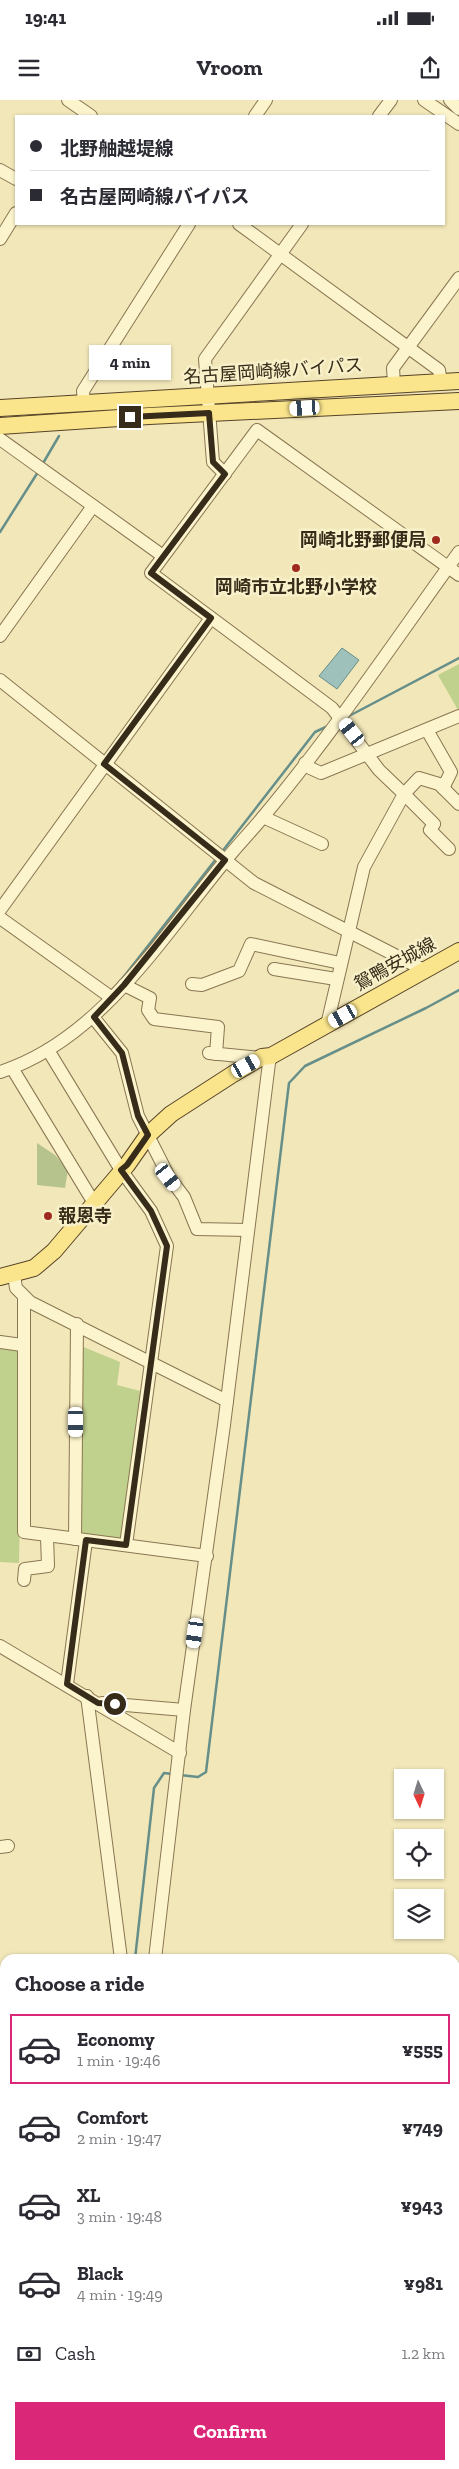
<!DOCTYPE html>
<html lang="en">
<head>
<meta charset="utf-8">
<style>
  body { margin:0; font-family:"Zilla Slab","Noto Sans JP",serif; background:#f7f7f7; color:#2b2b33; height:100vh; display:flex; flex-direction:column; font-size:19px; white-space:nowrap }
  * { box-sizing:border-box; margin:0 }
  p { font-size:16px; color:#7c7c81 }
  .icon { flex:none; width:28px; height:28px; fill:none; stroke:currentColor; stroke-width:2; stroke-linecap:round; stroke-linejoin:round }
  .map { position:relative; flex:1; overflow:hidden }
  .side { position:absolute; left:0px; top:1854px; width:460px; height:516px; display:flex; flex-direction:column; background:#fff; border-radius:15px 15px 0 0; box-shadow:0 1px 4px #0004 }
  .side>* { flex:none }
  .top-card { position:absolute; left:15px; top:15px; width:430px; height:110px; border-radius:0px; box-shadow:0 1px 4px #0004; display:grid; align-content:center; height:110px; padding:0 15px; background:#fff }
  .needle { width:32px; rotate:176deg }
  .tools { position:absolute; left:394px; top:1669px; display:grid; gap:10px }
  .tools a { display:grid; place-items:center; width:50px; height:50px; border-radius:0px; background:#fff; box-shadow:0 1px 4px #0004; font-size:25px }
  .end { position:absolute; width:22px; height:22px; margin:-11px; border:6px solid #372b19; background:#fff; box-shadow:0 0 0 2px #fff }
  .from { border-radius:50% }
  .bubble { position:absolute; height:35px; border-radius:0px; background:#fff; box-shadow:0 1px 4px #0004; font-size:16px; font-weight:700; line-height:35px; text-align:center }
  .car { position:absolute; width:15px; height:30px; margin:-15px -8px; border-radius:6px; box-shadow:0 0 4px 1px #0007; background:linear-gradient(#fff 24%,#345 0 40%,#fff 0 76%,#345 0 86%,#fff 0) }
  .top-card b { display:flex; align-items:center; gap:18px; height:48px; font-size:19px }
  .top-card b+b { border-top:1px solid #e1e1e2 }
  .top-card i { width:12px; height:12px; background:#2b2b33 }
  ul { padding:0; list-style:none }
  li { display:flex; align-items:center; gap:15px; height:70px; margin:0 10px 8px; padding:0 5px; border:2px solid transparent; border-radius:0px }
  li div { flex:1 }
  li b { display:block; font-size:19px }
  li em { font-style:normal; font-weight:700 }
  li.current { border-color:#db2777 }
  li>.icon { width:45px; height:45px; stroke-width:1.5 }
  h2 { padding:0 15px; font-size:22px; line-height:60px }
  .pay { display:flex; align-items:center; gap:12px; height:55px; padding:0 15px; font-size:19px }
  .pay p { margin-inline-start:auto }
  .primary-button { display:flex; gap:10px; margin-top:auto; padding:10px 15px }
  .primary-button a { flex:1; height:58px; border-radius:0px; background:#db2777; color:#fff; font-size:20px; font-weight:700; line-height:58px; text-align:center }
  .status { display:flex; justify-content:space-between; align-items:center; height:35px; padding:0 25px; background:#fff; direction:ltr }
  .status svg { height:14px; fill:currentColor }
  header { display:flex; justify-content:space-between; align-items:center; height:65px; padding:0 15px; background:#fff; font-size:22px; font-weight:700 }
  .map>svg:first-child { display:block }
</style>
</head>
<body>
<div class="status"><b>19:41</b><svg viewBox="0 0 49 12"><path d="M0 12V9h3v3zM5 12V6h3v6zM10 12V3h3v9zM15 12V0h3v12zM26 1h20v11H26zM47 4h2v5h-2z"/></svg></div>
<header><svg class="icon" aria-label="menu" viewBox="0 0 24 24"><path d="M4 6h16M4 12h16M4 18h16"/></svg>Vroom<svg class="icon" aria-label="share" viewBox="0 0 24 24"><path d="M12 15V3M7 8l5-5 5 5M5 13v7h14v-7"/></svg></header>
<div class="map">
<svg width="459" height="2369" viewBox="0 0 459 2369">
  <rect width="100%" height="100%" fill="#f2e7b9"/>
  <g fill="#c0d08d">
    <path d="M459,564V609L458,610L438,575Z"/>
    <path d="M0,1246L23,1249L19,1463L0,1462Z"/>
    <path d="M81,1246L120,1262L117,1285L144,1292L124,1442L78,1437Z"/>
    <path d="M455,1997H459V2031L455,2030Z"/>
  </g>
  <path fill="#b7c38d" d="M37,1043L55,1055L68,1070L65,1088L37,1085Z"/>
  <path fill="#9ec1bb" stroke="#668f8a" d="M342,548L359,560L337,589L319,576Z"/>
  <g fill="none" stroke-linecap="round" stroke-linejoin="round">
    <g stroke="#668f8a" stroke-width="2.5">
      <path d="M42,365L59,336"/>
      <path d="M0,432L38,372"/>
      <path d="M349,616L459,558"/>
      <path d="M221,753L315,632L328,626"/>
      <path d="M122,879L216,759"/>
      <path d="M180,1675L198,1677L206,1672L289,983L305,966L426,908L459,890"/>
      <path d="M135,1859L154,1688L164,1673L172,1674"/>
    </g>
    <defs>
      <g id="minor">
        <path d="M68,0L91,16"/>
        <path d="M424,0L459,24"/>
        <path d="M450,0L459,9"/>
        <path d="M255,16L266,0"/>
        <path d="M379,16L391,0"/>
        <path d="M0,70L16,79"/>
        <path d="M239,124L439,270L441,282"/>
        <path d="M0,139L16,113"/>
        <path d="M394,284L393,268L459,178"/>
        <path d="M84,302L83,291L189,124"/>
        <path d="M0,339L163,456"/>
        <path d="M225,374L213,362L205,259L302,124"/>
        <path d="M0,536L93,406"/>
        <path d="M0,580L254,783L426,871"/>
        <path d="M427,630L451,672L443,688"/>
        <path d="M305,663L310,668L321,673L459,616"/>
        <path d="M263,717L322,744"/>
        <path d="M449,749L430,730L434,724L404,694L419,678L439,684L459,704"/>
        <path d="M0,810L211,518"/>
        <path d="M0,818L112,898"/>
        <path d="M274,869L336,879"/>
        <path d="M192,884L202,885L239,871L251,844L340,863"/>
        <path d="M124,885L150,898L148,910L154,919L218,927L216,954"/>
        <path d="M93,917L122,953L138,1016L169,1077L184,1097L197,1129L248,1130"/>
        <path d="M327,925L364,767L404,694L379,670L332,608L151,473L257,330L459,475"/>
        <path d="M48,950L121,1070L151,1111L167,1146L126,1445"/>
        <path d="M209,953L260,958"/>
        <path d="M12,968L94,1103"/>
        <path d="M0,972C97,941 159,842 221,766C234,749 249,734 263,717C333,633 395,541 459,452"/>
        <path d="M14,1175L16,1188L30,1202L227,1301"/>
        <path d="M24,1198V1432L207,1456"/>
        <path d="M0,1242L22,1245"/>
        <path d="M75,1439L77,1224"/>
        <path d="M24,1480L25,1469L48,1466L47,1436"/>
        <path d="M0,1546L180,1653"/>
        <path d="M67,1584L86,1441"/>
        <path d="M87,1596L121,1859"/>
        <path d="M102,1603L184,1610"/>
        <path d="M0,1747L8,1746"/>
        <path d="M155,1859L184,1610L224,1325L269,963L271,956"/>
        <path d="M0,1921L5,1920"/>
        <path d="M0,2056L5,2063"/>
        <path d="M0,2094L5,2090"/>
        <path d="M455,2126H459"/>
        <path d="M0,2167L1,2179"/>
        <path d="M0,2258L5,2262"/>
        <path d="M455,2290L459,2291"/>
        <path d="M25,2365V2369"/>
        <path d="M181,2365L182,2369"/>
        <path d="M265,2365L266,2369"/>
      </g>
      <g id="major">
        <path d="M0,308L459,281"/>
        <path d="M0,326L149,316L459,301"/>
        <path d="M0,1177L34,1168L54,1151L127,1065L148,1035L171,1014L233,974L262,957L271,956L459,851"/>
      </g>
    </defs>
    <use href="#minor" stroke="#897652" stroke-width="14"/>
    <use href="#major" stroke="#564328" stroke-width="18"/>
    <use href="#minor" stroke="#fcf4cd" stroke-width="12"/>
    <use href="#major" stroke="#fae58c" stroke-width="16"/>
    <defs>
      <g id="rail">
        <path d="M0,2221L5,2225"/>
        <path d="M179,2365L184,2369"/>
      </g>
    </defs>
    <use href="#rail" stroke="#372b19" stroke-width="4.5"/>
    <use href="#rail" stroke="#f8f0c9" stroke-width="2.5" stroke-dasharray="8" stroke-linecap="butt"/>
  </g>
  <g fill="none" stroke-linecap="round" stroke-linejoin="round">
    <path stroke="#372b19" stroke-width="6" d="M115,1604L98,1603L67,1584L86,1440L126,1445L167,1146L151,1111L121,1070L127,1065L148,1035L138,1016L122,953L94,917L124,885L225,760L104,664L211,518L151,473L225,374L213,362L209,313L130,317"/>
  </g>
  <g fill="#9e2b1d" stroke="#f8f0c9" stroke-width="2">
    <circle cx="436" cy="440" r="5"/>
    <circle cx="296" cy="468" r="5"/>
    <circle cx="48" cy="1116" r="5"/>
  </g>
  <g text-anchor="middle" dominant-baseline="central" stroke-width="5" stroke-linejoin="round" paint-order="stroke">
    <g font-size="18" fill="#372b19" stroke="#f8f0c9">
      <text transform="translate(273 271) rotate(-4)">名古屋岡崎線バイパス</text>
      <text transform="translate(395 864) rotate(-29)">鴛鴨安城線</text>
    </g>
    <g font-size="18" font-weight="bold" fill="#372b19" stroke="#f8f0c9" text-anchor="end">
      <text x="426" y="440">岡崎北野郵便局</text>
      <text x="296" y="487" text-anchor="middle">岡崎市立北野小学校</text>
      <text x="58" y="1116" text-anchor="start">報恩寺</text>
    </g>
  </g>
</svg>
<div class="tools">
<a><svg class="needle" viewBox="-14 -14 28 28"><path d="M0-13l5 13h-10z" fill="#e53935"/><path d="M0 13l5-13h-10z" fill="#7c7c81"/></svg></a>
<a><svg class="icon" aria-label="locate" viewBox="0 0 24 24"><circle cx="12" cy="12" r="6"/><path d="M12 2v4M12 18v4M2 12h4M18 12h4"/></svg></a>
<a><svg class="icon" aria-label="layers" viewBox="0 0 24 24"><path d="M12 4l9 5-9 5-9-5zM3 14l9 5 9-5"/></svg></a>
</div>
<i class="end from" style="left:115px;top:1604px"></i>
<i class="end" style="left:130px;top:317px"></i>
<div class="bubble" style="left:89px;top:245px;width:82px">4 min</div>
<i class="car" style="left:305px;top:308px;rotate:267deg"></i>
<i class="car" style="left:352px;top:632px;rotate:322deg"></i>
<i class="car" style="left:343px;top:916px;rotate:241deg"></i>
<i class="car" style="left:246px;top:966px;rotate:61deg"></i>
<i class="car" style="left:168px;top:1077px;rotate:142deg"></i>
<i class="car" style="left:76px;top:1322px;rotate:180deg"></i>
<i class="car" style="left:195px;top:1533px;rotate:188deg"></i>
<div class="top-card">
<b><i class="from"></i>北野舳越堤線</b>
<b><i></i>名古屋岡崎線バイパス</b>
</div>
<section class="side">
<h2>Choose a ride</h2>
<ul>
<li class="current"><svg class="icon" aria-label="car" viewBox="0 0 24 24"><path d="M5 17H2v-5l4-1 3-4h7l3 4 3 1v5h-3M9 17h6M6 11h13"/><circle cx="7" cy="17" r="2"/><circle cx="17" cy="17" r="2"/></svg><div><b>Economy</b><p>1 min · 19:46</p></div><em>¥555</em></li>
<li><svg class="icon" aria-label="car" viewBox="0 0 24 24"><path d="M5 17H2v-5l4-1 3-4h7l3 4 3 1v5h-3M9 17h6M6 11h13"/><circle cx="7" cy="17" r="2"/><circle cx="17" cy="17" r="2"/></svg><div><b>Comfort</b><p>2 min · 19:47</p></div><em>¥749</em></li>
<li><svg class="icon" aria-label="car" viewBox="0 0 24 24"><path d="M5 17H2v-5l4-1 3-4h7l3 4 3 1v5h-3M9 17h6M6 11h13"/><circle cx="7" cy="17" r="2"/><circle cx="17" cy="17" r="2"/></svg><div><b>XL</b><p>3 min · 19:48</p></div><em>¥943</em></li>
<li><svg class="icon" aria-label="car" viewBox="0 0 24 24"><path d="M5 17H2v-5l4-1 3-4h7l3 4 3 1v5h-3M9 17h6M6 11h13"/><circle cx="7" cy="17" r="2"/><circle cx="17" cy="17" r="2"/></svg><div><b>Black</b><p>4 min · 19:49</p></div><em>¥981</em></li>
</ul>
<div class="pay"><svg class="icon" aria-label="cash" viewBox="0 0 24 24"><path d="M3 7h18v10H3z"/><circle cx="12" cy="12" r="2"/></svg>Cash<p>1.2 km</p></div>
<div class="primary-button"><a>Confirm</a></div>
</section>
</div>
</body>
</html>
